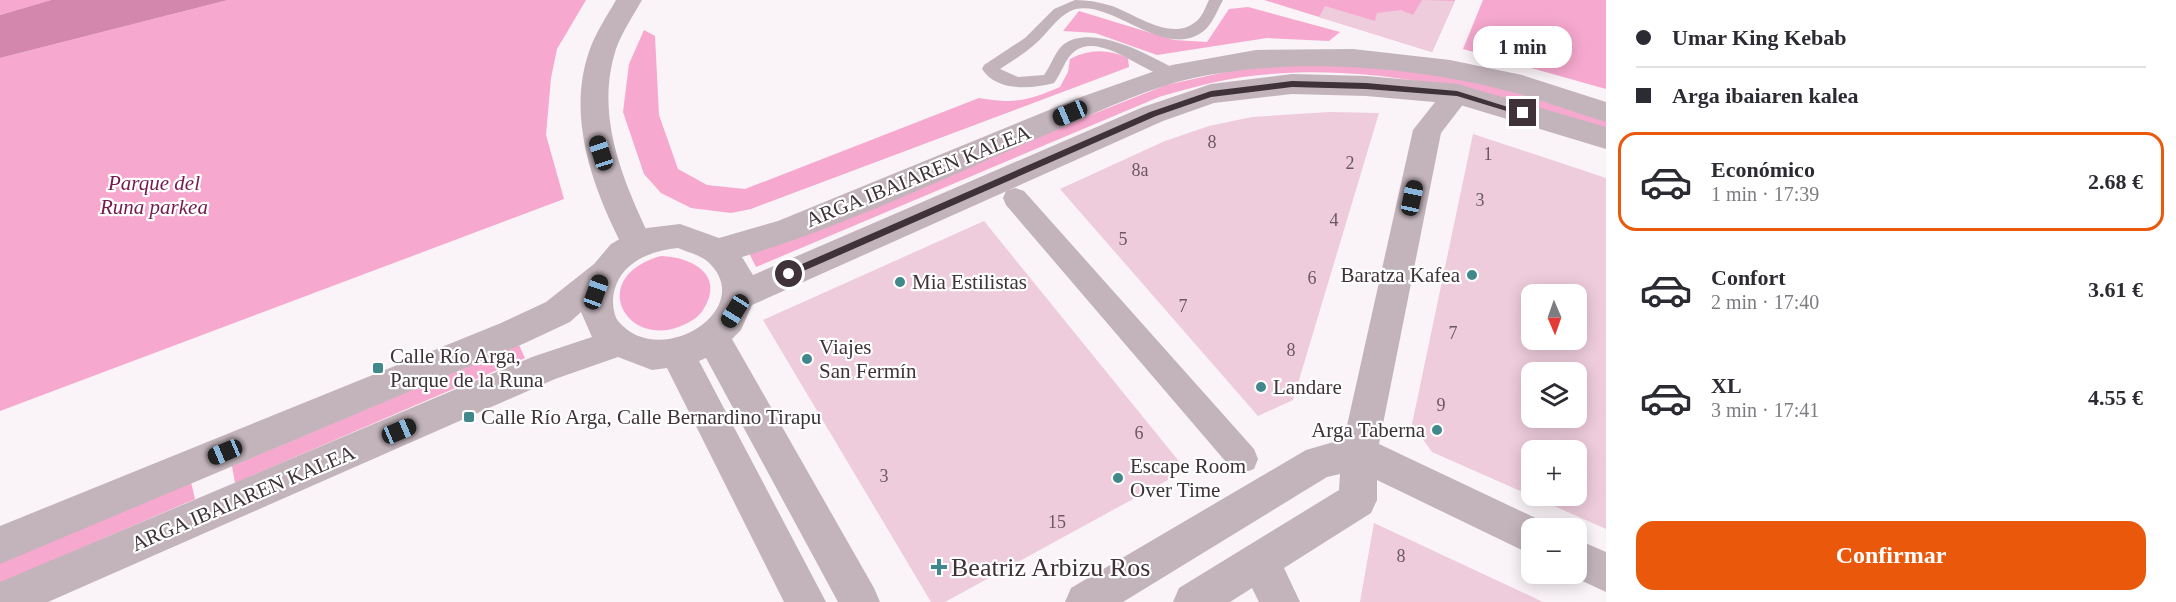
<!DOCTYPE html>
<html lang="es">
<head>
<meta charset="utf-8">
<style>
  body { margin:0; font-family:Georgia,serif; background:#f2f2f3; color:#2b2b33; height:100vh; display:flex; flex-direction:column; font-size:22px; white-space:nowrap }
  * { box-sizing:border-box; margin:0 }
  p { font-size:20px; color:#7c7c81 }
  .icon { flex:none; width:33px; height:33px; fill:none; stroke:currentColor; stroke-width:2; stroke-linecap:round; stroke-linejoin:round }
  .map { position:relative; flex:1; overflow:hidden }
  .panel { display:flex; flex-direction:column; background:#fff; width:570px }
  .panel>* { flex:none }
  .top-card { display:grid; align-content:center; height:132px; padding:0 30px; background:#fff }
  .needle { width:39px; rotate:178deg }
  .tools { position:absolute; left:1521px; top:284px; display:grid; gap:12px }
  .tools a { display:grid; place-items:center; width:66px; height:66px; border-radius:12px; background:#fff; box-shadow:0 3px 15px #0003; font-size:30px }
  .end { position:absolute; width:27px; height:27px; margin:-14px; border:8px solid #3f3238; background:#fff; box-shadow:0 0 0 3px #fff }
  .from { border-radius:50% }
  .bubble { position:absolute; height:42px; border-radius:18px; background:#fff; box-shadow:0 3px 15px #0003; font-size:20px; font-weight:600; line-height:42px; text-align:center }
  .car { position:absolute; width:18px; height:36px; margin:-18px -9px; border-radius:8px; box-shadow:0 0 4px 2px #0007; background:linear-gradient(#222 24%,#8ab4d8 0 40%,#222 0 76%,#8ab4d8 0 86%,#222 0) }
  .top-card b { display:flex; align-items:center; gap:21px; height:57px; font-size:22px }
  .top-card b+b { border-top:2px solid #e1e1e2 }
  .top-card i { width:15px; height:15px; background:#2b2b33 }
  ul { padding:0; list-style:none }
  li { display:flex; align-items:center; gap:18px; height:99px; margin:0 12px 9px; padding:0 18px; border:3px solid transparent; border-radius:18px }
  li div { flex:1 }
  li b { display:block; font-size:22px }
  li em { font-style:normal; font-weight:600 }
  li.current { border-color:#ea580c }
  li>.icon { width:54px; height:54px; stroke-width:1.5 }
  .action { display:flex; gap:12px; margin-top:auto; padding:12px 30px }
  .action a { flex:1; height:69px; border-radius:18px; background:#ea580c; color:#fff; font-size:24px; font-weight:600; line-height:69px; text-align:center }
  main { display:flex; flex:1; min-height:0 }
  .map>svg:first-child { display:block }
</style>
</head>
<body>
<main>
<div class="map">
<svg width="1606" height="602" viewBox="0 0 1606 602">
  <rect width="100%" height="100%" fill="#faf3f7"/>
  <g fill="#f6a8ce">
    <path d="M0,0H51L0,15Z"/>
    <path d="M228,0H586L557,49L551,78L546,135L564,199L0,411V58Z"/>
    <path d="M1264,0H1455L1432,52Z"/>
    <path d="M1483,0H1606V89L1463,49Z"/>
    <path d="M1248,7L1340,32L1329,41L1267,38L1157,55L1095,33L1063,31L1079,11L1174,40L1207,42L1229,9Z"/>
    <path d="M644,30L655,36L659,115L678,169L707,185L745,189L979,98C1015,104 1027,101 1060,87L1068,72L1070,59C1089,49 1108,49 1128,58L1129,67L751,209L731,213L691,208L661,193L644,174L623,112L629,64Z"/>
    <path d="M1309,65L1381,67L1476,81L1606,120V129C1489,92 1367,60 1243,77C1214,81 1187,89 1159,97L756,267L748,251L1166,85L1244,68Z"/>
    <path d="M661,256C692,257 726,275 703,310C698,318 690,322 681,326C626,349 586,277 661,256Z"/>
    <path d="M519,345L525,358L235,483L232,466Z"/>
    <path d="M191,482L195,499L0,583V563Z"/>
  </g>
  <path fill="#d387ad" d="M51,0H228L0,58V15Z"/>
  <g fill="#eeccdb" fill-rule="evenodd">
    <path d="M1422,0L1455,1L1432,52L1319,17L1325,6L1375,21L1377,13L1401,10L1413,15Z"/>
    <path d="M1329,112L1379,113L1293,400L1258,416L1060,189L1165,141L1209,126L1252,117Z"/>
    <path d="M1473,134L1606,178V529L1432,452L1412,424ZM1532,294H1576V339H1532ZM1532,372H1576V417H1532ZM1532,450H1576V495H1532Z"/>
    <path d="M984,221L1186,470L945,602H931L763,320Z"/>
    <path d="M1374,523L1543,602H1360Z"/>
  </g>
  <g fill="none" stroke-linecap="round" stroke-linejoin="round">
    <path fill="#c3b4bb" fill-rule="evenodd" d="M1075,0C1088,0 1099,2 1112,6C1135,14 1170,41 1194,23C1202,18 1205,8 1209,0H1223C1218,9 1214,20 1207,28C1169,65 1115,0 1076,9C1059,13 1047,35 1034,45C1024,54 1012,61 1000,69L1018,77L1044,75C1051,66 1055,51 1064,44C1093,23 1151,56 1177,70L1179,74L1177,78C1155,84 1104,30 1075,51C1065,58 1062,73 1054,83C1031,89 997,92 982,69L984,65L1025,38L1054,9Z"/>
    <path fill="#c3b4bb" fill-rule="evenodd" d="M1015,188L1024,191L1254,449L1258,459L1254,469L1243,473L1232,469L1006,205L1003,198L1006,191Z"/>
    <g fill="#c3b4bb" fill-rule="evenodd">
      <path d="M616,0H642C633,16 622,32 616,49C594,117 624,183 653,244L648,253L637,257L626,253C594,192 565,117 590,49C596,32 607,16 616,0Z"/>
      <path d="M1457,84L1467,87L1471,94L1441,133L1379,444L1546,523L1548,528H1532V555L1377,480V500L1371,513L1284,568L1300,602H1259L1252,588L1230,602H1173L1179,588L1339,490L1340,474L1327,477L1123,602H1065L1071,588L1306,450L1344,439L1413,130L1447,87Z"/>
      <path d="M1576,539L1606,552V592L1565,573H1576Z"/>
    </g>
    <path fill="#c3b4bb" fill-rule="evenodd" d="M1353,49L1450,60L1522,75L1606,102V122C1577,113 1548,103 1519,94C1417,65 1280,55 1177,82C1134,94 1091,115 1050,133C948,176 848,225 742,257L753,275L1143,107L1211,84L1292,74L1366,76L1457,84L1606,127V149L1457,104L1366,96L1292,94L1214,103L1163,121L752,305L741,330L732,339L874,588L880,602H838L706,358L699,361L826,602H784L667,368L652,370L618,357L555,379L48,602H0V582L532,357L592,337L581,312L570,322L525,343L0,564V526L501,323L546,302L594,264L611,244L625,236L647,228L680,224L719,238L778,221L1081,97L1172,65L1256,50ZM678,248C687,252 700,255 707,261C760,308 660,372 618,321C614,315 613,307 613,299C616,265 647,251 678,248Z"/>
  </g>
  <path fill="#3f3238" d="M1292,81L1366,83L1457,91L1527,113L1523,116L1457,96L1366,89L1292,87L1211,97L1156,116L792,276H786L784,274L786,271L1150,112L1211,91Z"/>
  <g fill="#40888b" stroke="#fff" stroke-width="2">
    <circle cx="1472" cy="275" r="6"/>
    <circle cx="900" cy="282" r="6"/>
    <circle cx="807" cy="359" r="6"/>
    <rect x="372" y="362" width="12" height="12" rx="3"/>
    <circle cx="1261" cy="387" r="6"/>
    <rect x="463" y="411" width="12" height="12" rx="3"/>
    <circle cx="1437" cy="430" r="6"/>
    <circle cx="1118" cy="478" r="6"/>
    <path d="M936 558h6v6h6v6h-6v6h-6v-6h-6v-6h6z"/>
  </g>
  <g text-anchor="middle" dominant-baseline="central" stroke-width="4.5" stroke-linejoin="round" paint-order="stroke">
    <g font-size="18" fill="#6b5861">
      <text x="1212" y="142">8</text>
      <text x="1488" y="154">1</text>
      <text x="1350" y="163">2</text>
      <text x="1140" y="170">8a</text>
      <text x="1480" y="200">3</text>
      <text x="1334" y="220">4</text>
      <text x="1123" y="239">5</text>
      <text x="1312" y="278">6</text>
      <text x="1183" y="306">7</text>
      <text x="1453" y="333">7</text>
      <text x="1291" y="350">8</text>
      <text x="1441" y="405">9</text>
      <text x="1139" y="433">6</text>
      <text x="884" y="476">3</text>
      <text x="1057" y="522">15</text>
      <text x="1401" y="556">8</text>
    </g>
    <g font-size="21" fill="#3f3238" stroke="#fff">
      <text transform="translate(918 176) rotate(-22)">ARGA IBAIAREN KALEA</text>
      <text transform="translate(243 498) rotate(-23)">ARGA IBAIAREN KALEA</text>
    </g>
    <g font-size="21" font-style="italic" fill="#741b50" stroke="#fff">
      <text x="154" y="183">Parque del<tspan x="154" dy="24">Runa parkea</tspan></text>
    </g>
    <g font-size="21" fill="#3f3238" stroke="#fff" text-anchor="start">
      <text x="1460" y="275" text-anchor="end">Baratza Kafea</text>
      <text x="912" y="282">Mia Estilistas</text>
      <text x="819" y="347">Viajes<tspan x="819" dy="24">San Fermín</tspan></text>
      <text x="390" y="356">Calle Río Arga,<tspan x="390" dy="24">Parque de la Runa</tspan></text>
      <text x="1273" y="387">Landare</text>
      <text x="481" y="417">Calle Río Arga, Calle Bernardino Tirapu</text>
      <text x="1425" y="430" text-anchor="end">Arga Taberna</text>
      <text x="1130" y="466">Escape Room<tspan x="1130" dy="24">Over Time</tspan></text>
    </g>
    <g font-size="26" fill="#3f3238" stroke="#fff" text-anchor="start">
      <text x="951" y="567">Beatriz Arbizu Ros</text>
    </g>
  </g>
</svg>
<div class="tools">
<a><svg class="needle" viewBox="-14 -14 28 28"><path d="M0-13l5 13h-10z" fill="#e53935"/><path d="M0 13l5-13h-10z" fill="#7c7c81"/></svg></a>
<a><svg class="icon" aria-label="layers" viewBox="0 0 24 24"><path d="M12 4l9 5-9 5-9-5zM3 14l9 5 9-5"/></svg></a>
<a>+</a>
<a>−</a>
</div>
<i class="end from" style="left:789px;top:274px"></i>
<i class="end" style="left:1523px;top:113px"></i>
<div class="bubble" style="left:1473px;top:26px;width:99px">1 min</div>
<i class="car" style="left:1070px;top:113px;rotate:247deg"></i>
<i class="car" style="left:601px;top:153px;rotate:342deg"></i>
<i class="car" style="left:1412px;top:198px;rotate:12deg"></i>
<i class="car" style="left:596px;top:292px;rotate:20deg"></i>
<i class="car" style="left:735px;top:311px;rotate:212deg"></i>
<i class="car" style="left:399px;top:431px;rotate:67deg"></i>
<i class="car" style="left:225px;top:452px;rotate:247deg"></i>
</div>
<section class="panel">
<div class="top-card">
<b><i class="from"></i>Umar King Kebab</b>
<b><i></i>Arga ibaiaren kalea</b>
</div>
<ul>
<li class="current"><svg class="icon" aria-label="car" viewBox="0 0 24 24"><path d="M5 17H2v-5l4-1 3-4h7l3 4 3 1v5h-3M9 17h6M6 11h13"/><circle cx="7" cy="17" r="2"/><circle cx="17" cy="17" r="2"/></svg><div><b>Económico</b><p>1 min · 17:39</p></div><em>2.68 €</em></li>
<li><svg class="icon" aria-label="car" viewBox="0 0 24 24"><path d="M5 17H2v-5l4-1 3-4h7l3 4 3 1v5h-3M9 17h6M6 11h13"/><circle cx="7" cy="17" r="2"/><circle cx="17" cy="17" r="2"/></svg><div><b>Confort</b><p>2 min · 17:40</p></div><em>3.61 €</em></li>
<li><svg class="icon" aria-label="car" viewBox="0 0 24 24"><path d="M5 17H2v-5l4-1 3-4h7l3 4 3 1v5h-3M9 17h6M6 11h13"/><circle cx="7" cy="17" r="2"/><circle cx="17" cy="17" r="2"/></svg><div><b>XL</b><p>3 min · 17:41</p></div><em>4.55 €</em></li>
</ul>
<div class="action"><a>Confirmar</a></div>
</section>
</main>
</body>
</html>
